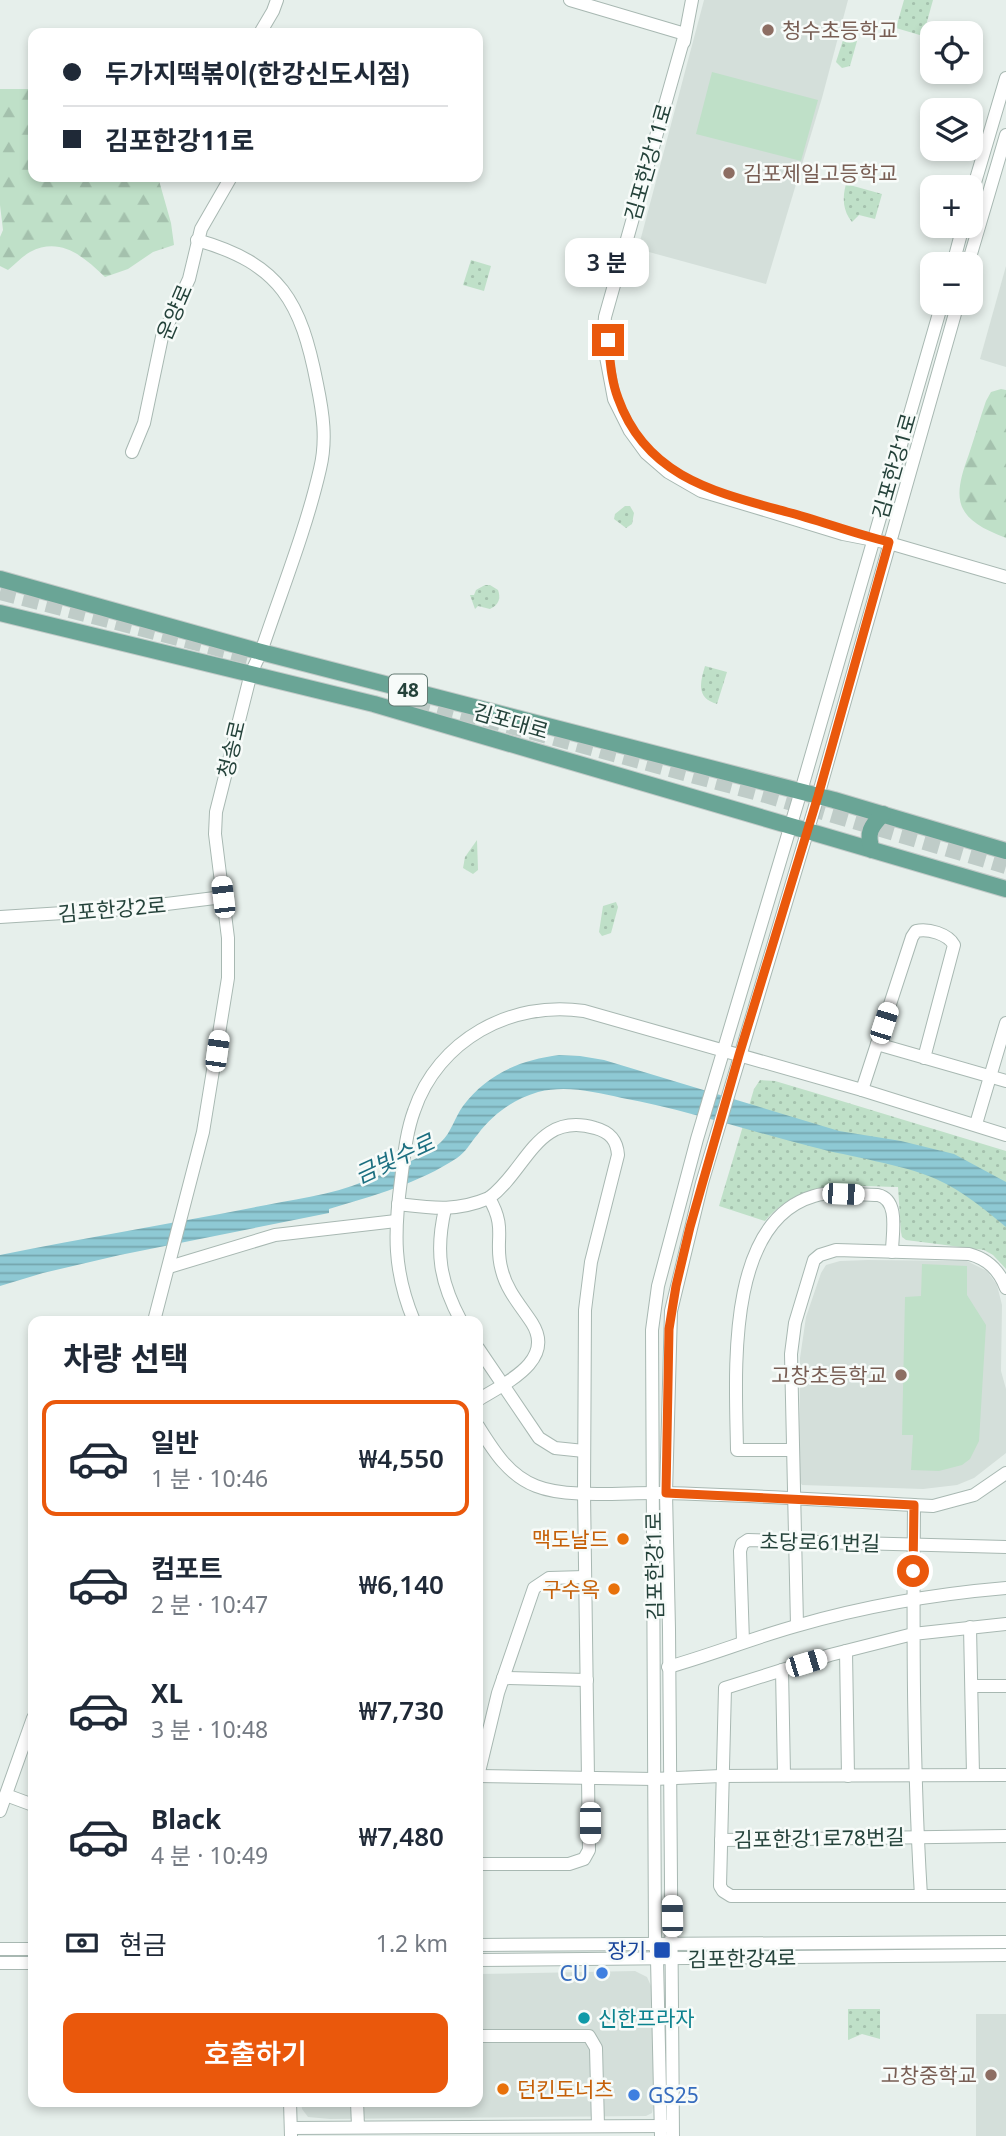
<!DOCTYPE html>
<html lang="ko">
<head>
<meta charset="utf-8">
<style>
  body { margin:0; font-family:"Noto Sans","Noto Sans KR",sans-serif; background:#f6f6f7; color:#1f2937; height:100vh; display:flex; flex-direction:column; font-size:26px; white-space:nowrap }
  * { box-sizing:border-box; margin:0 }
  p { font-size:23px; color:#747a83 }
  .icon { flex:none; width:38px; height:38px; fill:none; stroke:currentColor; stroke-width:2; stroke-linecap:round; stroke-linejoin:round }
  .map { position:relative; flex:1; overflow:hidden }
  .details { position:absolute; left:28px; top:1316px; width:455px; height:791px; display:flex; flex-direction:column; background:#fff; border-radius:14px; box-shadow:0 4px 10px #0003 }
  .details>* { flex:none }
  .top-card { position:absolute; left:28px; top:28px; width:455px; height:154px; border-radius:14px; box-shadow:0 4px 10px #0003; display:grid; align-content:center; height:154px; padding:0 35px; background:#fff }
  .controls { position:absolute; left:920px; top:21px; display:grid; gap:14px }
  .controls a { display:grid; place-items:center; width:63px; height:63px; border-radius:14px; background:#fff; box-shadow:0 4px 10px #0003; font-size:35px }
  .end { position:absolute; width:32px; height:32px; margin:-16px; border:9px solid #ea580c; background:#fff; box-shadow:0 0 0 4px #fff }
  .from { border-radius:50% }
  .bubble { position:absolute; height:49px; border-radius:14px; background:#fff; box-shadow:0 4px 10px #0003; font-size:23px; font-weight:600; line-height:49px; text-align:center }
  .car { position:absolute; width:21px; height:42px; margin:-21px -10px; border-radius:9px; box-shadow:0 0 5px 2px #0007; background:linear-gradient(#fff 24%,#345 0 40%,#fff 0 76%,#345 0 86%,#fff 0) }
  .top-card b { display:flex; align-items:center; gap:24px; height:66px; font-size:26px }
  .top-card b+b { border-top:2px solid #e0e1e3 }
  .top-card i { width:18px; height:18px; background:#1f2937 }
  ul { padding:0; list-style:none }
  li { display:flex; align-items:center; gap:21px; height:116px; margin:0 14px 10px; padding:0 21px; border:4px solid transparent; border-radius:14px }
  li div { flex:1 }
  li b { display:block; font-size:26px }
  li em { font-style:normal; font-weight:600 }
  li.on { border-color:#ea580c }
  li>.icon { width:63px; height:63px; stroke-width:1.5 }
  h2 { padding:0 35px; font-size:32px; line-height:84px }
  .pay { display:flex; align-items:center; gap:18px; height:77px; padding:0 35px; font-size:26px }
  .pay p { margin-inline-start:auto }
  .button { display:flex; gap:14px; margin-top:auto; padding:14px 35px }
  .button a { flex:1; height:80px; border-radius:14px; background:#ea580c; color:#fff; font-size:28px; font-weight:600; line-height:80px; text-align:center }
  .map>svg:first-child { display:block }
</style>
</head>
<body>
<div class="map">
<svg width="1006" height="2136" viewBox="0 0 1006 2136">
  <defs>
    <pattern id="forest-firs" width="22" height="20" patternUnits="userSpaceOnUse" patternTransform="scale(1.75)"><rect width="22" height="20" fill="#bfe0c8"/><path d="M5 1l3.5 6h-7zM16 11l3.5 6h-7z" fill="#a4c1ad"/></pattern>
    <pattern id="park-dots" width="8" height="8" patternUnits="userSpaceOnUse" patternTransform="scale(1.75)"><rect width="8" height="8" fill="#bfe0c8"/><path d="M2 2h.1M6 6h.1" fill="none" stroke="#a4c1ad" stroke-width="1.8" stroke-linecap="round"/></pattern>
    <pattern id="water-rules" width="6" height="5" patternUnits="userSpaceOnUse" patternTransform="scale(1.75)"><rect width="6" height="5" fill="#8ec9d4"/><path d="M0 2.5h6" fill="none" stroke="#74a5ad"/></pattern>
  </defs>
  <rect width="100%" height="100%" fill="#e6efeb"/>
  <g fill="#d4dfda">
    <path d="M704,0H848L822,98L766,284L638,249Z"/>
    <path d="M1006,266V367L980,359Z"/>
    <path d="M868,1260L967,1261L987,1271L997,1285L1002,1305L1001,1371L1006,1389V1453L974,1478L957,1485L923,1489L802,1485L799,1480L800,1358L806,1317L821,1273L826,1265L840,1261Z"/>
    <path d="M635,1971L647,1977L651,1986L655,2098L652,2113L646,2116L330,2119L308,2117L302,2109L301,2102H478V1974Z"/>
    <rect x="976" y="2014" width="30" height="122"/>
  </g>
  <g fill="url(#forest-firs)">
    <path d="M0,89H33V177H158L171,223L174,245L153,252L128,269L105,277C84,257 61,236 30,252C23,256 15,264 8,270L0,266V237L3,230L0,205Z"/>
    <path d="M1001,389L1006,390V538C956,519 951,502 969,454C975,436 980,418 986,401L991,392Z"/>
  </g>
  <g fill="url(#park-dots)">
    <path d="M904,0H933L923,36L896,28Z"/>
    <path d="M844,37H854L857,41L850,66L842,68L836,62Z"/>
    <path d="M846,184L882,194L875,219L859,215L852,222C843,211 842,198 846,184Z"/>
    <path d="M471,260L491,266L484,291L463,285Z"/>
    <path d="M625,506H630L634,513L632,524L626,528L614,519L615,514Z"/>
    <path d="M485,585H490L498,590C501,598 499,605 490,609L478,606L475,609L470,595H474L476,590Z"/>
    <path d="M705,666L727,672L717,704C696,698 700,683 705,666Z"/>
    <path d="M477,840L478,870L473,874L463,868L465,857Z"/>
    <path d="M616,902L618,907L611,933L602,936L599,932L603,906Z"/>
    <path d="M760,1080L775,1081L812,1092L1006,1151V1269L993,1255L984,1250L906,1240L902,1237L901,1232L898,1187C847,1186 801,1178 765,1221L719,1206L754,1089Z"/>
    <path d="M848,2009H880V2039L862,2034L848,2040Z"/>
  </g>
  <g fill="#bfe0c8">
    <path d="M712,72L818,100L801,161L696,134Z"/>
    <path d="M922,1264L967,1266V1295L986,1325L979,1441L970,1459L962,1465L939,1471L911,1470L913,1435H902L905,1297L921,1296Z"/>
  </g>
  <path fill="url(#water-rules)" d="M559,1055L580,1056L604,1060L839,1131L901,1141L954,1154L1006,1182V1227C984,1209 963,1191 936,1179C902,1164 850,1157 813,1147C749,1131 687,1110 622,1098C594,1092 567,1085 538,1092C514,1099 493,1114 478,1134C471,1142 466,1152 457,1158C419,1183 373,1196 329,1209V1213L120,1255L43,1273L0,1286V1255C84,1238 168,1224 251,1208C288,1200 330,1196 365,1181C388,1172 423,1158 441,1142C451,1133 455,1117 463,1106C487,1074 520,1060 559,1055Z"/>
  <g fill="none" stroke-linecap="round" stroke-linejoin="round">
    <g stroke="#bfccc8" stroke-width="16" stroke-dasharray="16 8" stroke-linecap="butt">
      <path d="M0,592L255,658"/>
      <path d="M392,694L762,794L1006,866"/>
    </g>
    <defs>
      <g id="minor">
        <path d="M570,0L685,34"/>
        <path d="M260,33L273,11L277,0"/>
        <path d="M685,34L605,317L603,341L614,399L630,431L646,453L668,472L701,491L758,508L843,534L889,543L1006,577"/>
        <path d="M684,42L692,0"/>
        <path d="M971,196L1006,78"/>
        <path d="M953,264L963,226"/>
        <path d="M968,264L1006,135"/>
        <path d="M132,452L144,423L162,337L189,279L201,229L231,177"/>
        <path d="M0,917L126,909L223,897"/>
        <path d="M924,1058L954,945C948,934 928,928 916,931L912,937L877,1044L1006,1081"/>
        <path d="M862,1090L877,1044"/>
        <path d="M976,1124L1006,1023"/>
        <path d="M398,1204C432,1208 456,1212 489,1198C508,1230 493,1241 502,1271C507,1291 521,1306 532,1323C556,1361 505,1383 478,1400"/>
        <path d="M445,1209C435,1252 440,1282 461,1321"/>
        <path d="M169,1267L275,1235L396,1221"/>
        <path d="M154,1321L203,1132L228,978V938L215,834L216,812L251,673L261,652C281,592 306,530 320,469C327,440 323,413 317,384C301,302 281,264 197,240"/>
        <path d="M414,1321C393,1271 394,1232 401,1180C404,1157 406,1133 414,1111C438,1040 511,1000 584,1011L862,1090L1006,1135"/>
        <path d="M478,1348L539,1438L555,1448L584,1451"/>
        <path d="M478,1426C493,1450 508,1475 536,1486C568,1499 627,1492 663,1493C753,1495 843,1501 933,1506L974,1495L1006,1473"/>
        <path d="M793,1450H737C736,1377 724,1222 814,1196C834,1190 858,1195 878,1195C900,1200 892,1234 892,1252"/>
        <path d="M914,1505C913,1636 913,1766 921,1896H731L723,1891L720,1886L725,1688L830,1655L913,1634L1006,1624"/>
        <path d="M797,1625L791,1354L795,1323L814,1260L820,1255L836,1250L969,1254C988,1259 999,1270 1006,1288"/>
        <path d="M970,1627L973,1775"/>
        <path d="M743,1642L740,1551L742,1544L748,1540L1006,1547"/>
        <path d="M846,1651L848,1776"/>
        <path d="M668,1667C711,1655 753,1638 796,1626C865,1606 935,1594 1006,1588"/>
        <path d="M782,1670L784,1775"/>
        <path d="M503,1678L587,1680"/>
        <path d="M972,1686H1006"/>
        <path d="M478,1776L654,1779L721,1776L1006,1775"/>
        <path d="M478,1776L498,1693L534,1588L549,1578L585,1577"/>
        <path d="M6,1795L33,1805"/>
        <path d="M0,1811L33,1718"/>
        <path d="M721,1840L1006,1836"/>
        <path d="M478,1864H569L584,1859L589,1850L584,1493L585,1310L591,1262L618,1155C617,1140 610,1132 595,1128C537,1111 527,1170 489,1198"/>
        <path d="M921,1896H1006"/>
        <path d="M478,1945L1006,1942"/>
        <path d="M0,1949H33"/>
        <path d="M478,1960L1006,1955"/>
        <path d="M0,1963H33"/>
        <path d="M478,2036H589L596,2048L598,2126"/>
        <path d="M290,2102L291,2136"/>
        <path d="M357,2102L358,2126"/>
        <path d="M291,2128L668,2126"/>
        <path d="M661,2136L657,1959L655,1943L652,1330L658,1286L697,1139L801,791L942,303"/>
        <path d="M673,2136L669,1629L666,1493L671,1311L702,1183L818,796L958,303"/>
      </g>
      <g id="major">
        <path d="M0,579L261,652L834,800L1006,851"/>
        <path d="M0,613L374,704L1006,889"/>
        <path d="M872,850C866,833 871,826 883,814"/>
      </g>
    </defs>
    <use href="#minor" stroke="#a8b8b2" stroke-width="14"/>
    <use href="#major" stroke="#c2cac8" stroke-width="18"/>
    <use href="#minor" stroke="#fff" stroke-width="12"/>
    <use href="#major" stroke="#6aa596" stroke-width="16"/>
  </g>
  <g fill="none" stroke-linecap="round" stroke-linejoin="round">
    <path stroke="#ea580c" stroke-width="9" d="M608,340C610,359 611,380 618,398C646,477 715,492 787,512C821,521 855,534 889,542L818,796L739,1055L690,1227L676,1286L669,1329L666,1493L914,1505L913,1571"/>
  </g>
  <g fill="#8d6e63" stroke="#f7fbf9" stroke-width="2.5">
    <circle cx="768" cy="30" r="7"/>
    <circle cx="729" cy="173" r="7"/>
    <circle cx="901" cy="1375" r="7"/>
    <circle cx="991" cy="2075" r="7"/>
  </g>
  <g fill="#e8710a" stroke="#f7fbf9" stroke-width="2.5">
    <circle cx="623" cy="1539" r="7"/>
    <circle cx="614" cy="1589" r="7"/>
    <circle cx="503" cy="2089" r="7"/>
  </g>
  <rect fill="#1a4fb4" stroke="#f7fbf9" stroke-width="2.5" x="653" y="1941" width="18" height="18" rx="3.5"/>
  <g fill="#3f7fe0" stroke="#f7fbf9" stroke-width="2.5">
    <circle cx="602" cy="1973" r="7"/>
    <circle cx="634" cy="2095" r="7"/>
  </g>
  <circle fill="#0f9aa8" stroke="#f7fbf9" stroke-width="2.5" cx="584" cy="2018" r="7"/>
  <g text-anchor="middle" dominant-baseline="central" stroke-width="5" stroke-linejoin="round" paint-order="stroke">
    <rect fill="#f7fbf9" stroke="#637a73" stroke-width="2" x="389" y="674.5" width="38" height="31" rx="5"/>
    <g font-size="19" font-weight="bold" fill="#24423a">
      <text x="408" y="690">48</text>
    </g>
    <g font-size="21" fill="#785e54" stroke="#f7fbf9" text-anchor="start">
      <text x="782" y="30">청수초등학교</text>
      <text x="743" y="173">김포제일고등학교</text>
      <text x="887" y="1375" text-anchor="end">고창초등학교</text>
      <text x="977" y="2075" text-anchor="end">고창중학교</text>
    </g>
    <g font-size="21" fill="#24423a" stroke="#f7fbf9">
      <text transform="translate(648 162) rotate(-74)">김포한강11로</text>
      <text transform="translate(174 312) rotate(-67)">운양로</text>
      <text transform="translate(894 466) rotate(-74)">김포한강1로</text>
      <text transform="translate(511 721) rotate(16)">김포대로</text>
      <text transform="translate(231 749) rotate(-77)">청송로</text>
      <text transform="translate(112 909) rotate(-5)">김포한강2로</text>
      <text transform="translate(820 1542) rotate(1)">초당로61번길</text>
      <text transform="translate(654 1566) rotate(-91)">김포한강1로</text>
      <text transform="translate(819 1838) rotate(-1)">김포한강1로78번길</text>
      <text transform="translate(742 1958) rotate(-1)">김포한강4로</text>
    </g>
    <g font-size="21" fill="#c56008" stroke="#f7fbf9" text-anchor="end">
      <text x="609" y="1539">맥도날드</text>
      <text x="600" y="1589">구수옥</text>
      <text x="517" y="2089" text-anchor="start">던킨도너츠</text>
    </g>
    <g font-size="21" fill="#164399" stroke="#f7fbf9" text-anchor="end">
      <text x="646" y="1950">장기</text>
    </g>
    <g font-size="21" fill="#366cbe" stroke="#f7fbf9" text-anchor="end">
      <text x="588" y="1973">CU</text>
      <text x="648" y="2095" text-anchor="start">GS25</text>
    </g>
    <g font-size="21" fill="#0d838f" stroke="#f7fbf9" text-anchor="start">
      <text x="598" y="2018">신한프라자</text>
    </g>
    <g font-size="23" font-style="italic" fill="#1c6f80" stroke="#f7fbf9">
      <text transform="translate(394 1158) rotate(-25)">금빛수로</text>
    </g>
  </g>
</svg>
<div class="controls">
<a><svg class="icon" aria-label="locate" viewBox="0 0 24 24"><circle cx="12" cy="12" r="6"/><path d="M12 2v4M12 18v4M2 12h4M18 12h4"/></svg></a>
<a><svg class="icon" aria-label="layers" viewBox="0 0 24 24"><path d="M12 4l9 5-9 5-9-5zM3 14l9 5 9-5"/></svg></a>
<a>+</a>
<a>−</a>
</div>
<i class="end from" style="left:913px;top:1571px"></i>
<i class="end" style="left:608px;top:340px"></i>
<div class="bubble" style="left:565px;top:238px;width:84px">3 분</div>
<i class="car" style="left:223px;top:897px;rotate:353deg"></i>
<i class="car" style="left:884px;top:1023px;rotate:18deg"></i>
<i class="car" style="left:217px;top:1051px;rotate:8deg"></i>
<i class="car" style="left:843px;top:1194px;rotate:92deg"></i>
<i class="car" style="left:806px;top:1663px;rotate:73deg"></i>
<i class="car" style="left:590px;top:1823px;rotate:180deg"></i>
<i class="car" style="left:672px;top:1916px;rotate:359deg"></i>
<div class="top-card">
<b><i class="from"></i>두가지떡볶이(한강신도시점)</b>
<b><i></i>김포한강11로</b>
</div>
<section class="details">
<h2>차량 선택</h2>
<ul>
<li class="on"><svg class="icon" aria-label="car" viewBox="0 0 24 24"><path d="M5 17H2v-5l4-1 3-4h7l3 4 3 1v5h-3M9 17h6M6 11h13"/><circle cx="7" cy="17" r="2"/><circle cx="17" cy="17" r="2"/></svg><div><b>일반</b><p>1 분 · 10:46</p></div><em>₩4,550</em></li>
<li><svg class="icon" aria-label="car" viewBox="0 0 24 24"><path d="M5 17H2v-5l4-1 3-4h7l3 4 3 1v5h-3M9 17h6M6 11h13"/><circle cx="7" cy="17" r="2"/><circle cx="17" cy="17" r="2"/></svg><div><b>컴포트</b><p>2 분 · 10:47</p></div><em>₩6,140</em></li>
<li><svg class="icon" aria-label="car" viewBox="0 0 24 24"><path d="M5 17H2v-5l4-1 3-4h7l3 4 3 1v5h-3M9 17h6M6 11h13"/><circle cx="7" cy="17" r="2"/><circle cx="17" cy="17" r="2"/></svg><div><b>XL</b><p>3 분 · 10:48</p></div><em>₩7,730</em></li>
<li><svg class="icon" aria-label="car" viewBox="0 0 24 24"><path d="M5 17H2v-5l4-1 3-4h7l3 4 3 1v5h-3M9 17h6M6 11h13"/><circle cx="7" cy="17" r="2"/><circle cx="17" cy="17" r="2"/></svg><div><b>Black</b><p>4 분 · 10:49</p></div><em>₩7,480</em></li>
</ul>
<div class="pay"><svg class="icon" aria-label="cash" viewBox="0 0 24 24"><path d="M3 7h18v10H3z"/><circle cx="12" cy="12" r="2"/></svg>현금<p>1.2 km</p></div>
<div class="button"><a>호출하기</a></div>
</section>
</div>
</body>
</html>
